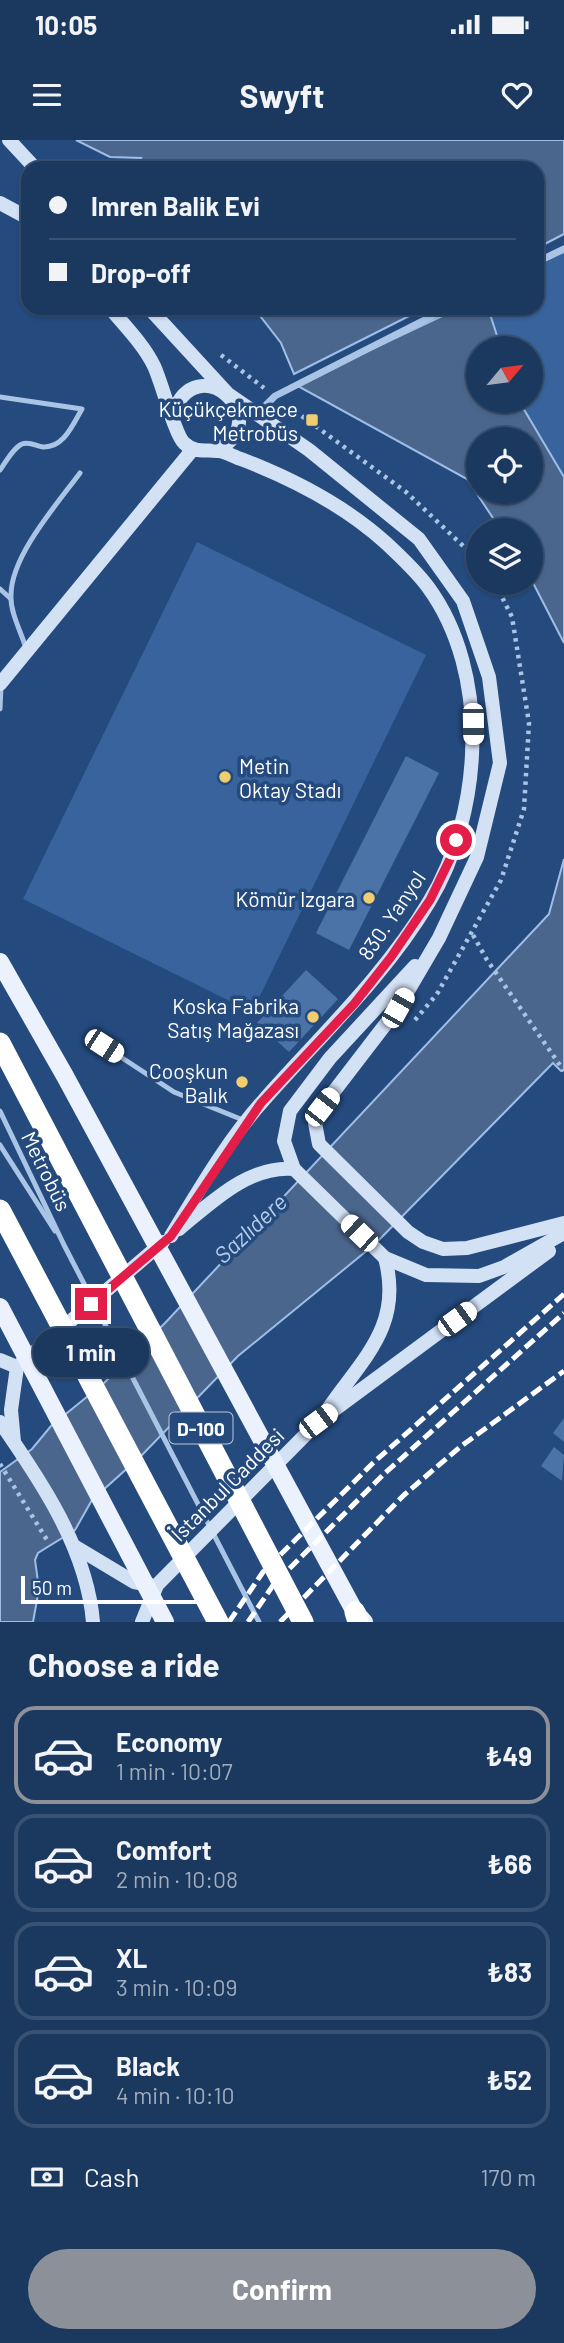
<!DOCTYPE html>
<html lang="en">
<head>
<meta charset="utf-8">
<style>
  body { margin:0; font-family:Barlow,sans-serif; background:#243f64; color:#f1f3f6; height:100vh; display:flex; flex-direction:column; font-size:26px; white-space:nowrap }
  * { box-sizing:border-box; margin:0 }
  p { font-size:23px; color:#a0acbc }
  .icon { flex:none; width:38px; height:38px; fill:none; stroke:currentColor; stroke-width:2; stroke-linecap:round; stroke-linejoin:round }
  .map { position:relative; height:1482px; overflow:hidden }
  .side { display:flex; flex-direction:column; background:#1b385e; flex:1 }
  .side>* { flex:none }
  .hud { position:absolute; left:21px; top:21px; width:523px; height:154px; border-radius:21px; box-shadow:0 2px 5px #0004,0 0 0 2px #395273; display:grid; align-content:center; height:154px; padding:0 28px; background:#1b385e }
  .needle { width:46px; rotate:61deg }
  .tools { position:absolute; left:466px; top:196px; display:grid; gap:14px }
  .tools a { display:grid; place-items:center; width:77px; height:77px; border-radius:50%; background:#1b385e; box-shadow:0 2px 5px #0004,0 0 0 2px #395273; font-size:35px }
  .scale { position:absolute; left:21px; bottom:18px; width:180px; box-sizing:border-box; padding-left:7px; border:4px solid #fff; border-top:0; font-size:19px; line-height:24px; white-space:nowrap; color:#fff; -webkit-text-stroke:5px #244a7e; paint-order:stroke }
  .end { position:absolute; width:32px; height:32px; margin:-16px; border:9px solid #e11d48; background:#fff; box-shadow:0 0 0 4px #fff }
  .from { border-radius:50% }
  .bubble { position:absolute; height:49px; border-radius:24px; background:#1b385e; box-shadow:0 2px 5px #0004,0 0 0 2px #395273; font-size:23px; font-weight:700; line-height:49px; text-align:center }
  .car { position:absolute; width:21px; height:42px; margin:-21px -10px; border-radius:9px; box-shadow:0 0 5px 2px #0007; background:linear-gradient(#fff 24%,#345 0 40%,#fff 0 76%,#345 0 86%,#fff 0) }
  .hud b { display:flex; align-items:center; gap:24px; height:66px; font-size:26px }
  .hud b+b { border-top:2px solid #395273 }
  .hud i { width:18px; height:18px; background:#f1f3f6 }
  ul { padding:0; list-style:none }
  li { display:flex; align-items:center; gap:21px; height:98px; margin:0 14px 10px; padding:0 14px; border:4px solid #395273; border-radius:21px }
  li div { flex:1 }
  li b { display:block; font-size:26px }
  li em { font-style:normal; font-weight:700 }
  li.selected { border-color:#8c9099 }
  li>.icon { width:63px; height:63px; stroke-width:1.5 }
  h2 { padding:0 28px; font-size:32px; line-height:84px }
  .pay { display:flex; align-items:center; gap:18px; height:77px; padding:0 28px; font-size:26px }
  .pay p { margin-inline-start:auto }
  .button { display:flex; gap:14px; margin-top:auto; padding:14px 28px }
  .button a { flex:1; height:80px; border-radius:42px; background:#8c9099; color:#fff; font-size:28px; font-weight:700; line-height:80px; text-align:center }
  .status { display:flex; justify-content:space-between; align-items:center; height:49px; padding:0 35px; background:#1b385e; direction:ltr }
  .status svg { height:19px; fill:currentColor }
  header { display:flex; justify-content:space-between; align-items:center; height:91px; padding:0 28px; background:#1b385e; font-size:32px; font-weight:700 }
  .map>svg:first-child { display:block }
</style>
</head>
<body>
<div class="status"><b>10:05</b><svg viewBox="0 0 49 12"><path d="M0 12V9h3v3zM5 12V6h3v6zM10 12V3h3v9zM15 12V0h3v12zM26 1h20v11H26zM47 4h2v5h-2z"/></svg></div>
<header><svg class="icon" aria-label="menu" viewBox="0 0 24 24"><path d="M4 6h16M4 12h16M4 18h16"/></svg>Swyft<svg class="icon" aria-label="heart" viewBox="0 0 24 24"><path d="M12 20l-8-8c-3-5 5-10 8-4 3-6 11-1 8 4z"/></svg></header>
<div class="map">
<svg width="564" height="1482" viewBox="0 0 564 1482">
  <rect width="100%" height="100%" fill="#244a7e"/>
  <g fill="#38639c">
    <path d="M564,112V337L519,261H530V208H501L488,168H537V127Z"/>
    <path d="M197,402L426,515L252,872L23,759Z"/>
  </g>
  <g fill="#4b668d" stroke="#9ebee7" stroke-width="2" fill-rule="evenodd">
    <path d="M76,0H564V94L537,108V28H135L141,18L110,17Z"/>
    <path d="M254,168H425L294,234L281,203Z"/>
    <path d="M459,168H488L501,208H478V261H519L564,337V503L530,437V390H501L467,339L296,245ZM478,299H530V352H478Z"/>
    <path d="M564,719V929L561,931L553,923L375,1104L238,1216L141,1316L92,1360L75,1390L38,1413L35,1420L39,1449L33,1482H0V1332L32,1309L51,1286L104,1243L165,1183L549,774Z"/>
  </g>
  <g fill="#4c73a7">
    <path d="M406,616L439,633L349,810L316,793Z"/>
    <path d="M306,830L338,859L289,912L257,883Z"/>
    <path d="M564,1278V1302L553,1293Z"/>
    <path d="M554,1307L564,1315L562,1341L541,1326Z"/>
  </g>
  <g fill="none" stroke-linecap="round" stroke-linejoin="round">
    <g stroke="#aac4e6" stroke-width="4.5" stroke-dasharray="3.5 5" stroke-linecap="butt">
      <path d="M221,215L264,248"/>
      <path d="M288,266L406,352L478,420"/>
      <path d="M473,795L487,820L564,931"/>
      <path d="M415,880L437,854L501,740L524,669L529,583L512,477L495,443"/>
      <path d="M0,1324L47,1400"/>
    </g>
    <g stroke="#aac4e6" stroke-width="5">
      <path d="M0,257L82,269C73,284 64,308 43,307C36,306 29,301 22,304C13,308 6,322 0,330"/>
      <path d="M0,449L10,458"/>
      <path d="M26,508C21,492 10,472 11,455C11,416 57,364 80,333"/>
      <path d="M0,569L1,546"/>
      <path d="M104,906L174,952L243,980"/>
      <path d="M0,971L64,1105L259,1482"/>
      <path d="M0,1005L55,1091"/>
    </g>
    <g stroke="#aac4e6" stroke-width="7">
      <path d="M537,122L564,109"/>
      <path d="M257,274L275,256L448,168"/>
    </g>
    <g stroke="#d3e1f5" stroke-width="14">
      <path d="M9,0L35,28"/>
      <path d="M0,63L28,78"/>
      <path d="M110,168C125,186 144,205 154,226C162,243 175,295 184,303C196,314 205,309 218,311C225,311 234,317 241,319C293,339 344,365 386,403C400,416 417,432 428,447C491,533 483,673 429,762C384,837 320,896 263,961C227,1001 199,1050 171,1096"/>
      <path d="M149,168L228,254L309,310L419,399L463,461L489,537L500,623L477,717L439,798L398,868L322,967L315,983L319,1004L408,1092L423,1102L443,1109L467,1108L564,1083"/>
      <path d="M173,274C196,206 278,279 217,310"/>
      <path d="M0,544L193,309"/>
      <path d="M415,826L330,918L290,971L284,1001L294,1029L385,1118L426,1135L479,1136L504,1127L564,1093"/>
      <path d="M179,1089C212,1062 249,1025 294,1029"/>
      <path d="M0,1220L17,1227"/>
      <path d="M328,1269C364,1217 403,1185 385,1118"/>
      <path d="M0,1282C41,1341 87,1409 93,1482"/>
      <path d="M14,1302L11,1270L17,1227L163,1102"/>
      <path d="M74,1406L134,1442L150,1445"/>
      <path d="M142,1482L157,1445L319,1281L549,1111"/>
    </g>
    <g stroke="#ebf1fd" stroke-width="18">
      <path d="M0,822L65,936L355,1472L364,1482"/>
      <path d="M0,1167L165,1482"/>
    </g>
    <g stroke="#fff" stroke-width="21">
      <path d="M0,903L303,1482"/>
      <path d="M0,1070L218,1482"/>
      <path d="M355,1472L358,1482"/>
    </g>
    <g stroke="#fff" stroke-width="5" stroke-dasharray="12 5" stroke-linecap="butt">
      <path d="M229,1482L263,1432L373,1323L564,1154"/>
      <path d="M248,1482L274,1444L384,1334L564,1173"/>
      <path d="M280,1482L404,1355L460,1307L564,1231"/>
    </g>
  </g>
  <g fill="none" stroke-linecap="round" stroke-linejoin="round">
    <path stroke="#e11d48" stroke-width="9" d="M91,1164L171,1096L261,963L354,864L391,817L430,760L450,719L456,700"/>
  </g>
  <g fill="#f0cd6e" stroke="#244a7e" stroke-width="2.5">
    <rect x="305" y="273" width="14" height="14" rx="3.5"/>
    <circle cx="225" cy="637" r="7"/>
    <circle cx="369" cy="758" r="7"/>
    <circle cx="313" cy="877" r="7"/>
    <circle cx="242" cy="942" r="7"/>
  </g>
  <g text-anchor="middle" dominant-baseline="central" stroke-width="7" stroke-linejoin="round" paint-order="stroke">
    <rect fill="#244a7e" stroke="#bdc9d8" stroke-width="2" x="169.5" y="1272.5" width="63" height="31" rx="5"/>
    <g font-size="19" font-weight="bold" fill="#fff">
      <text x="201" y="1288">D-100</text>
    </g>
    <g font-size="21" fill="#fff" stroke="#244a7e" text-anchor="end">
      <text x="298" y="268">Küçükçekmece<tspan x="298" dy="24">Metrobüs</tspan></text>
      <text x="239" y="625" text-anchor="start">Metin<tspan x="239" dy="24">Oktay Stadı</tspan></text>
      <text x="355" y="758">Kömür Izgara</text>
      <text x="299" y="865">Koska Fabrika<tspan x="299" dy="24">Satış Mağazası</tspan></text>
      <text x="228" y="930">Cooşkun<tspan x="228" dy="24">Balık</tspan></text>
    </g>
    <g font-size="21" fill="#fff" stroke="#244a7e">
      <text transform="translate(391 775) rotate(-56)">830. Yanyol</text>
      <text transform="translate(47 1031) rotate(64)">Metrobüs</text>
      <text transform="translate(227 1344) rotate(-45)">İstanbul Caddesi</text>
    </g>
    <g font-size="23" font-style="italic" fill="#b5ceee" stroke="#244a7e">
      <text transform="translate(250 1088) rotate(-43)">Sazlıdere</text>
    </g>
  </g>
</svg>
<div class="tools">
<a><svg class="needle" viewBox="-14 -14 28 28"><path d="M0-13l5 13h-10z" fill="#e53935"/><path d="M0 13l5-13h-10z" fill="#a0acbc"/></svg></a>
<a><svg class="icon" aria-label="locate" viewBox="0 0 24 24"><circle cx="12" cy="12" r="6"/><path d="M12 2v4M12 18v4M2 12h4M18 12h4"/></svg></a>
<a><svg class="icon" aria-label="layers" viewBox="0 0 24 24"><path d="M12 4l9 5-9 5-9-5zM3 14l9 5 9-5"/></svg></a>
</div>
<div class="scale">50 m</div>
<i class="end from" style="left:456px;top:700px"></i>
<i class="end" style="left:91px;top:1164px"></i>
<div class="bubble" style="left:33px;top:1188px;width:116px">1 min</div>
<i class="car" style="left:473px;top:584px;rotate:179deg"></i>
<i class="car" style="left:398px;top:868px;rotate:30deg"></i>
<i class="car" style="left:104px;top:906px;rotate:123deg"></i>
<i class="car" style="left:322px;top:967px;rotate:38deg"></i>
<i class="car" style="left:359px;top:1093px;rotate:314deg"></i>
<i class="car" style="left:457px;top:1179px;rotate:54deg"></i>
<i class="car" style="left:318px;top:1281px;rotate:53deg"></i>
<div class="hud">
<b><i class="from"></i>Imren Balik Evi</b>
<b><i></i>Drop-off</b>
</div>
</div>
<section class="side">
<h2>Choose a ride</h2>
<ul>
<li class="selected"><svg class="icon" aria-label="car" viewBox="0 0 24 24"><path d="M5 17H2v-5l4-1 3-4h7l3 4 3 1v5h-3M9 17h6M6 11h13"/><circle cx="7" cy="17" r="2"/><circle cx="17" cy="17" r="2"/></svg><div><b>Economy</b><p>1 min · 10:07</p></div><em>₺49</em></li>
<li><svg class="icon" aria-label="car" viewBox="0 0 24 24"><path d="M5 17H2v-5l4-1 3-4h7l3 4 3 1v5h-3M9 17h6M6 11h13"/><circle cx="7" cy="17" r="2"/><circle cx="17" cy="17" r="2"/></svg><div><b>Comfort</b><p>2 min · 10:08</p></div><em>₺66</em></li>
<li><svg class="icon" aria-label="car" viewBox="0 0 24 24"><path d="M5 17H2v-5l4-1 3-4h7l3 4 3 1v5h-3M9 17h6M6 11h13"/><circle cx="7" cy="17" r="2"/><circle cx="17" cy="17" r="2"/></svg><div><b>XL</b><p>3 min · 10:09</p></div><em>₺83</em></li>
<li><svg class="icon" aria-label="car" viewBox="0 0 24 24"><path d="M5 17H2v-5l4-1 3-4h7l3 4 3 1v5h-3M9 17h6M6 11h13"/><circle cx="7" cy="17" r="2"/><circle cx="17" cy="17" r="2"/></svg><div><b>Black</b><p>4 min · 10:10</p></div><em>₺52</em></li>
</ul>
<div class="pay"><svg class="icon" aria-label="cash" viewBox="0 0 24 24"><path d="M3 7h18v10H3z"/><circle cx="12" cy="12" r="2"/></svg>Cash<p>170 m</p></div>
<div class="button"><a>Confirm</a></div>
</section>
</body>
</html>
